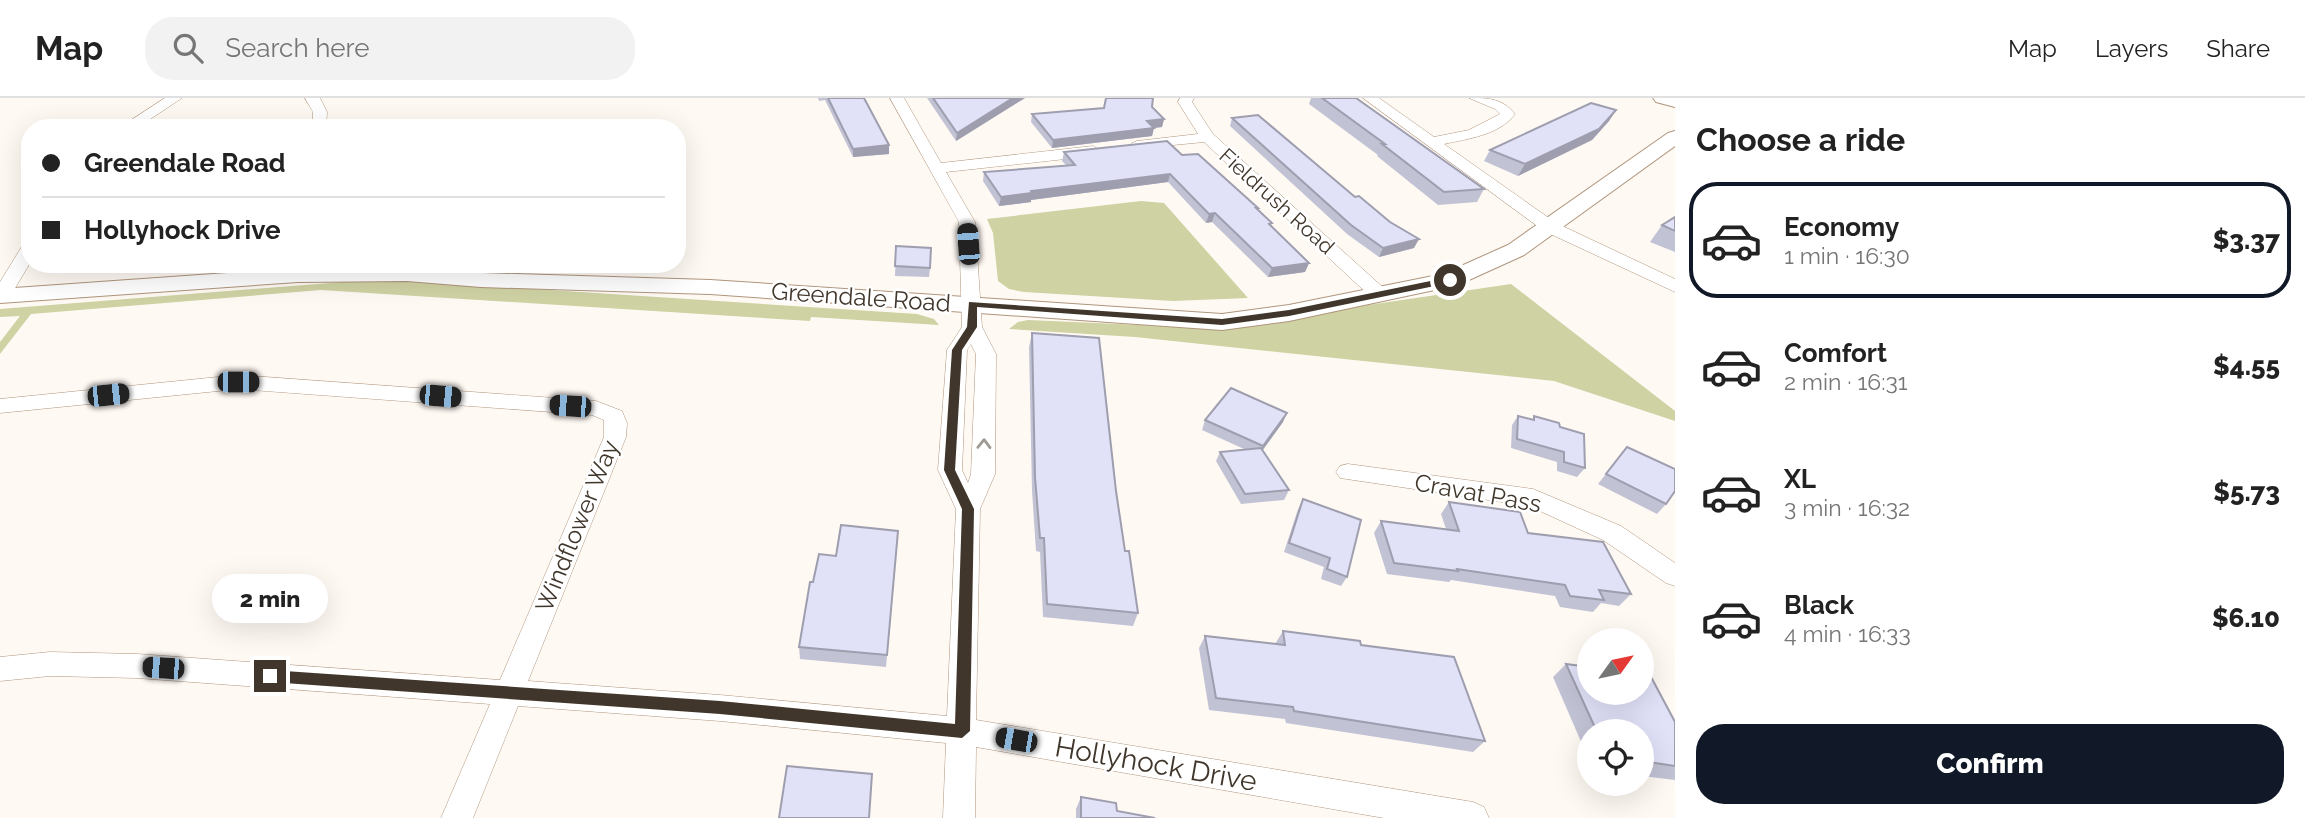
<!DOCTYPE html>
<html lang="en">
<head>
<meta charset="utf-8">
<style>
  body { margin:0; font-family:Raleway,sans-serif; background:#f2f2f2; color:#222; height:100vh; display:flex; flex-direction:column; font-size:26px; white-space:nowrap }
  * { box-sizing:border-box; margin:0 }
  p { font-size:23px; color:#767676 }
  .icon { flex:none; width:38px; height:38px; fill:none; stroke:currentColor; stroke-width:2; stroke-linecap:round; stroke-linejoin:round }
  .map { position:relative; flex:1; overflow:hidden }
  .details { display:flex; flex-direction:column; background:#fff; width:630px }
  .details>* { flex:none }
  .banner { position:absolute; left:21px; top:21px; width:665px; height:154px; border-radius:28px; box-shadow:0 7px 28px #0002; display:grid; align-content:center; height:154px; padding:0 21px; background:#fff }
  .needle { width:46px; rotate:57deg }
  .tools { position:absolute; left:1577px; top:530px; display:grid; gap:14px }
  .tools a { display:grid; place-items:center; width:77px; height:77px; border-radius:50%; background:#fff; box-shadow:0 7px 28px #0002; font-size:35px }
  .end { position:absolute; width:32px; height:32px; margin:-16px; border:9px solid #40362b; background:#fff; box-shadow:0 0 0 4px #fff }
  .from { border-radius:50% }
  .bubble { position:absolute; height:49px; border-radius:24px; background:#fff; box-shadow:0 7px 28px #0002; font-size:23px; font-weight:800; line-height:49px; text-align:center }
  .car { position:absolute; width:21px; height:42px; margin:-21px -10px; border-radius:9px; box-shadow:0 0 5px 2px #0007; background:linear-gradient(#222 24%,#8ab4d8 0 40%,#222 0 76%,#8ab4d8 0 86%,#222 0) }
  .banner b { display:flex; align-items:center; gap:24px; height:66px; font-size:26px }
  .banner b+b { border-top:2px solid #e0e0e0 }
  .banner i { width:18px; height:18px; background:#222 }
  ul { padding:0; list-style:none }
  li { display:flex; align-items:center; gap:21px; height:116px; margin:0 14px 10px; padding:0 7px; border:4px solid transparent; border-radius:28px }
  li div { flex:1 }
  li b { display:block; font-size:26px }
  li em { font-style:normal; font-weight:800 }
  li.selected { border-color:#111827 }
  li>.icon { width:63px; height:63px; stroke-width:1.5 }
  h2 { padding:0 21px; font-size:32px; line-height:84px }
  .primary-button { display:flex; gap:14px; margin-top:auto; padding:14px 21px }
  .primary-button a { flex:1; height:80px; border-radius:28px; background:#111827; color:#fff; font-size:28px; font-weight:800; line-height:80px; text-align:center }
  header { display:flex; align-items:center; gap:42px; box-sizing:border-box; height:98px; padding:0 35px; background:#fff; border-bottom:2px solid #e0e0e0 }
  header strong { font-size:33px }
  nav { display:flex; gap:38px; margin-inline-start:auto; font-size:24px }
  .search { width:490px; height:63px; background:#f2f2f2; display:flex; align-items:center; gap:18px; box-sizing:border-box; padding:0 24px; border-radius:28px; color:#767676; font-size:26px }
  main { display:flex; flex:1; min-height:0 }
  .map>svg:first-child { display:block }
</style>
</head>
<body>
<header>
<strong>Map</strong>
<div class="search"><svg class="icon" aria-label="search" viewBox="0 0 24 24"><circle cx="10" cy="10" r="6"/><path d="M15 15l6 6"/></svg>Search here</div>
<nav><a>Map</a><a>Layers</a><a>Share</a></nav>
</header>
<main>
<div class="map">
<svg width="1675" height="720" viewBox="0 0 1675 720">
  <rect width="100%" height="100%" fill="#fff9f4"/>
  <g fill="#cfd2a3">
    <path d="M1141,103L1164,105L1248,200L1173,203L1024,194L1009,191L998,183L993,135L987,121Z"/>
    <path d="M381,181L917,216L934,221L939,227L811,219L810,223L321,192L31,216L0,256V244L20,218L0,219V211Z"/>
    <path d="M1511,186L1675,313V323L1554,283L1135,239L1009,231L1018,224L1028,222L1209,230L1272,225L1368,207Z"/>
  </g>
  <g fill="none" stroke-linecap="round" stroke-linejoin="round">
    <defs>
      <g id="minor">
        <path d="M165,0H182L137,30H119Z"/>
        <path d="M305,0H320L327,14L326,30H312L313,14Z"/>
        <path d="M890,0H904L941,65L1093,48L1101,53L1093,58L946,74L975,124L982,229L996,256L995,376L980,411L976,622L1473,704L1484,709L1489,720H1384L976,649L975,720H943L946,645L720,623L518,608L473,720H441L490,606L137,580L50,578L0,583V559L50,554L137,556L500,582L604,339V322L592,317L238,291L0,315V301L238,277L596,303L622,313L627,325L626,339L528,583L720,597L947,618L956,411L938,372L947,252L962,229L959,124ZM971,246L976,256L971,376L968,385L962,372L967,252Z"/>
        <path d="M1180,0H1194L1192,4L1213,36L1387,193L1389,197L1387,201H1373L1204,44L1132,51L1129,48L1132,45L1137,43L1198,36L1178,4Z"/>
        <path d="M1363,0H1379L1434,39L1469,32L1500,16L1495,11L1469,0C1488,0 1502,0 1515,16C1500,37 1467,41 1444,46L1556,125L1675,181V194L1544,133Z"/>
        <path d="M30,144V165L8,202L0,203V184L24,145Z"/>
        <path d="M1348,366L1533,391L1621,428L1675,465V488L1666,485L1603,442L1529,408L1340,380L1336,374L1340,368Z"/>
      </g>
      <path id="tertiary" d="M1675,33V48L1524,157L1458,187L1289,223L1222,232L710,196L481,189L407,183L298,184L0,205V191L298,170L407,169L481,175L710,182L1222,216L1289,207L1443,176L1508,147L1668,35Z"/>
      <path id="secondary" d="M1653,0H1675V9L1656,4Z"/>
    </defs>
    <use href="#minor" stroke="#af957c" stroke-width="1"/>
    <use href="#tertiary" stroke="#af957c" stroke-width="2"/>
    <use href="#secondary" stroke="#af957c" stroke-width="2"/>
    <use href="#minor" fill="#fff" fill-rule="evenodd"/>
    <use href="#tertiary" fill="#fff" fill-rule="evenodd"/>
    <use href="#secondary" fill="#fff" fill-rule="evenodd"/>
  </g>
  <g fill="#c2c2d5">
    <path d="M818,0H864L889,47V56L853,59L825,2L819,3Z"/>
    <path d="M927,0H1025L956,43Z"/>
    <path d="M1311,0H1356L1484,91L1477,104L1438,107L1377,58L1378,57L1309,6Z"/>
    <path d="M1152,9L1164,21L1162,29L1154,30L1152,38L1052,50L1031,24L1032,16Z"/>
    <path d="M1616,12L1609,23L1592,42L1518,78L1484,63L1490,52Z"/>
    <path d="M1232,20L1355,99L1414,150L1379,159L1347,136L1230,28Z"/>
    <path d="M1064,54L1182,57L1258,110L1257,112L1271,128L1309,165L1305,174L1268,179L1212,124L1206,125L1168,84L1031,102V104L999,108L983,83L984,74L1067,68L1062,63Z"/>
    <path d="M1675,119V154L1650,144L1662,127Z"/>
    <path d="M896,148L930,170L929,179L895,178Z"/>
    <path d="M1032,235L1116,393L1125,453L1138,515L1133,528L1043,519L1040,454L1036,453L1032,393L1029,249Z"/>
    <path d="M1518,318L1532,322L1534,318L1560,329L1585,370L1577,379L1557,373V364L1511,350L1512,327Z"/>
    <path d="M1205,322L1283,324L1263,352L1289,392L1284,402L1241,406L1216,363L1220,354L1244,351L1202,332Z"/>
    <path d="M1627,349L1666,406L1657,416L1598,386Z"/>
    <path d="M1303,401L1347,479L1341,488L1321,481L1324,469L1284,454L1298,411Z"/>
    <path d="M1449,404L1528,435L1631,496L1619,508L1601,505L1593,514L1560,509L1555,498L1451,482L1449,484L1387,476L1374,435L1381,423L1446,431L1441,416Z"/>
    <path d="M898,433L886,569L800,561L799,549L813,484L836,458Z"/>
    <path d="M1283,533L1361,547L1485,643L1473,654L1286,625L1285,621L1209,612L1199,550L1205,538L1275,546Z"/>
    <path d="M1566,566L1675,624V682L1642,678V634H1589V662L1553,579Z"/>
    <path d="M1081,699L1117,713L1155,720H1076V711Z"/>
  </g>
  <g fill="#9e9eae">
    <path d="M1013,0H1025L956,43L957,35Z"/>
    <path d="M1616,12L1609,23L1592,42L1518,78L1525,66Z"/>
    <path d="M1164,21L1162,29L1145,31L1147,23Z"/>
    <path d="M1154,30L1152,38L1052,50L1053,42Z"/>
    <path d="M889,47V56L853,59V51Z"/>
    <path d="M1170,76L1168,84L1031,102V104L999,108L1001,99L1031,93Z"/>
    <path d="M1215,115L1212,124L1206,125L1209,116Z"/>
    <path d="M1419,141L1414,150L1379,159L1383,150Z"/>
    <path d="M1309,165L1305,174L1268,179L1272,170Z"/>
    <path d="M1287,315L1283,324L1258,358L1263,348Z"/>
  </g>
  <g fill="#e1e1f8" stroke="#9e9eae" stroke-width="2">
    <path d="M828,0H864L889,47L853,51Z"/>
    <path d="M933,0H1013L957,35Z"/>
    <path d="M1106,0H1153L1152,9L1164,21L1147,23L1154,30L1053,42L1032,16L1104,10Z"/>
    <path d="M1322,0H1356L1484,91L1444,94L1382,46H1385Z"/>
    <path d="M1591,5L1616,12L1599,31L1525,66L1490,52Z"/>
    <path d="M1258,17L1355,99L1359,98L1390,124L1419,141L1383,150L1351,127L1232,20Z"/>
    <path d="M1167,43L1182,57L1198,56L1258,110H1256L1272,125L1269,126L1309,165L1272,170L1215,115L1209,116L1170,76L1031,93L1032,95L1001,99L984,74L1075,67L1064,54Z"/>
    <path d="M1675,119V133L1662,127Z"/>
    <path d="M896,148L931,150L930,170L895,168Z"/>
    <path d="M1032,235L1099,240L1116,393L1125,453H1129L1138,515L1047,506L1044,440H1040L1035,379Z"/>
    <path d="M1231,290L1287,315L1263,348L1205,322Z"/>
    <path d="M1518,318L1534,322V318L1559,325L1560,329L1584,336L1585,370L1564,364V354L1517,341Z"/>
    <path d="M1627,349L1675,371V393L1666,406L1606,376Z"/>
    <path d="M1261,350L1289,392L1245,396L1220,354Z"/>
    <path d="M1303,401L1361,422L1347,479L1327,471L1330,460L1289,445Z"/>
    <path d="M1449,404L1520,414L1528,435L1603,444L1631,496L1599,492L1604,502L1570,498L1565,487L1457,471L1458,473L1394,465L1381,423L1459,433Z"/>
    <path d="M841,427L898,433L887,557L799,549L810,484H813L819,456L836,458Z"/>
    <path d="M1283,533L1360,543L1361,547L1454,559L1485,643L1294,613L1293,609L1216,600L1205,538L1285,547Z"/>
    <path d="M1566,566L1589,569V595H1642V576L1650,577L1675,624V668L1642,663V634H1597Z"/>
    <path d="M787,668L872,676L869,720H779Z"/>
    <path d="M1081,699L1116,705L1117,713L1155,720H1081Z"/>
  </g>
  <defs><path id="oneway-chevron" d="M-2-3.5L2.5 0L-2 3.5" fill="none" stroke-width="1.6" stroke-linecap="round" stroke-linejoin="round" transform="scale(1.75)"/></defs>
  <use stroke="#a09a95" href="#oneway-chevron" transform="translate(984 346) rotate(-89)"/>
  <path fill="#40362b" d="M1450,179L1454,180V184L1289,218L1222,227L977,209V229L962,252L955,372L974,411L970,633L962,640L720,616L270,584L263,578L270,572L720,603L955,626L962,411L944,372L952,252L967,229L969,204L1222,221L1289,212Z"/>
  <g text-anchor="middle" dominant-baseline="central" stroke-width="5" stroke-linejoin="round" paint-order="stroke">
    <g font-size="21" fill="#40362b" stroke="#fff">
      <text transform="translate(1277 103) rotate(42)">Fieldrush Road</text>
    </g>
    <g font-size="24" fill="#40362b" stroke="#fff">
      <text transform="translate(861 199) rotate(4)">Greendale Road</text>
      <text transform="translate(1478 395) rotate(10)">Cravat Pass</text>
      <text transform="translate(577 428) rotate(-68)">Windflower Way</text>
    </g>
    <g font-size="28" fill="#40362b" stroke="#fff">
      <text transform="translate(1156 666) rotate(10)">Hollyhock Drive</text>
    </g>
  </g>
</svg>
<div class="tools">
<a><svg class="needle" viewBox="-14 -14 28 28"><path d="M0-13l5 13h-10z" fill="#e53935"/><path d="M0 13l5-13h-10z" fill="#767676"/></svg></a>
<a><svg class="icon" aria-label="locate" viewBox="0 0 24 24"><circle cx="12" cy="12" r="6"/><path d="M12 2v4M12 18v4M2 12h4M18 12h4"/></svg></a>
</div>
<i class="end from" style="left:1450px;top:182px"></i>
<i class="end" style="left:270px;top:578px"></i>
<div class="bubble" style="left:212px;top:476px;width:116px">2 min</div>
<i class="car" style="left:968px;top:146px;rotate:356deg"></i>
<i class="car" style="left:238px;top:284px;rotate:90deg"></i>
<i class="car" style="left:108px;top:297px;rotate:84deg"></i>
<i class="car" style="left:440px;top:298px;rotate:95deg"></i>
<i class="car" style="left:570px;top:308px;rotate:274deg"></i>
<i class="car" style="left:163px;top:570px;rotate:274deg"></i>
<i class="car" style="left:1016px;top:642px;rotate:280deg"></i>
<div class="banner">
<b><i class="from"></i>Greendale Road</b>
<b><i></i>Hollyhock Drive</b>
</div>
</div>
<section class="details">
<h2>Choose a ride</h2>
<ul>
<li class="selected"><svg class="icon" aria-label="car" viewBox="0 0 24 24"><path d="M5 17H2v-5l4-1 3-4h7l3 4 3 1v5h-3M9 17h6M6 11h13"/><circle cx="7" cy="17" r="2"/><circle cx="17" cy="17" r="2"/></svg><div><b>Economy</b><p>1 min · 16:30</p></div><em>$3.37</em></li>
<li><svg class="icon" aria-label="car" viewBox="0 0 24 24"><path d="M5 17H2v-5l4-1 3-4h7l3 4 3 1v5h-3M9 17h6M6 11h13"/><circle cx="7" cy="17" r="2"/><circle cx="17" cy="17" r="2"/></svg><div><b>Comfort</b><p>2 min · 16:31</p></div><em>$4.55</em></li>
<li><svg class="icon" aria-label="car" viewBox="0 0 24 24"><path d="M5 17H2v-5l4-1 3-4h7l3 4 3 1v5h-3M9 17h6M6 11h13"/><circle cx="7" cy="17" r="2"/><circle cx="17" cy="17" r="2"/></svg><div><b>XL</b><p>3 min · 16:32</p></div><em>$5.73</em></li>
<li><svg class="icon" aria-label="car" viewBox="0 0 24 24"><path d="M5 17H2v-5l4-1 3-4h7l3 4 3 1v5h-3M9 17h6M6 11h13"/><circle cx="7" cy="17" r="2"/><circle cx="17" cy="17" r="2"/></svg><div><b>Black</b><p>4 min · 16:33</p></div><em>$6.10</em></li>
</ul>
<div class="primary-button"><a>Confirm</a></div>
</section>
</main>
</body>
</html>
